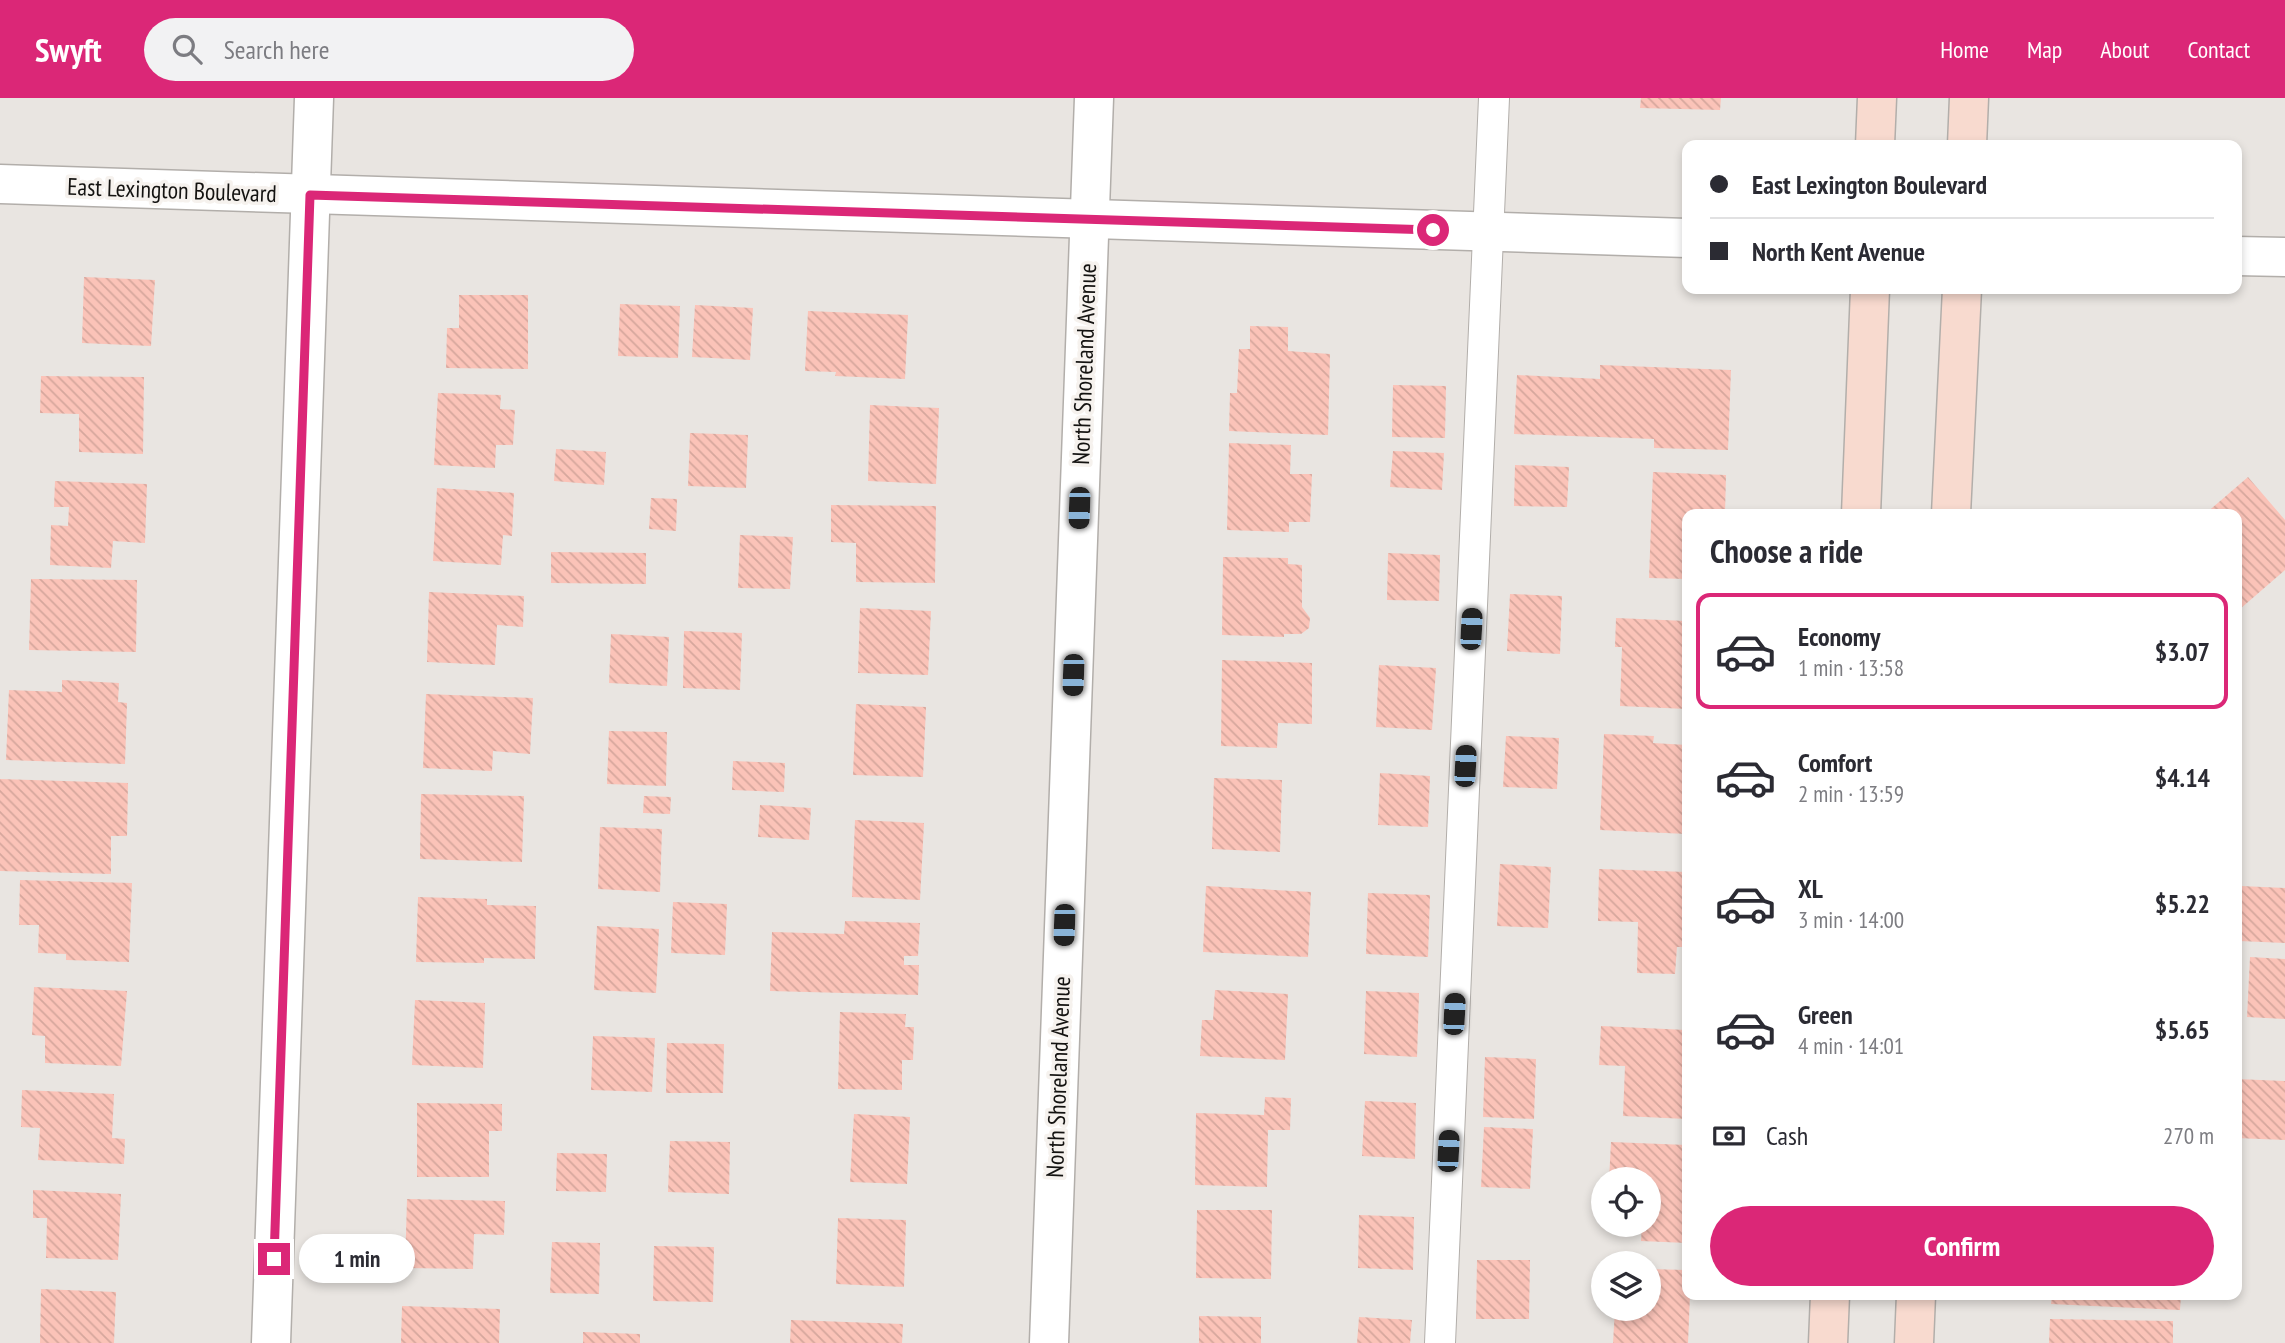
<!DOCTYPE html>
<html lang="en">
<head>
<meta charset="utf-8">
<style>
  body { margin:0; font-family:"PT Sans Narrow",sans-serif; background:#f2f2f3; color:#2b2b33; height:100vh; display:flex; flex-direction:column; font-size:26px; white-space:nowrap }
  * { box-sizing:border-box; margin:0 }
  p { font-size:23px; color:#7c7c81 }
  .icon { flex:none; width:38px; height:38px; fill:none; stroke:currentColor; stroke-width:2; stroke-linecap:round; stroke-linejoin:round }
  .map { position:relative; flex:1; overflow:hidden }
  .drawer { position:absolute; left:1682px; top:411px; width:560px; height:791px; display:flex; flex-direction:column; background:#fff; border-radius:14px; box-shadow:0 4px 10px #0003 }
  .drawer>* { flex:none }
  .hud { position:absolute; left:1682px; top:42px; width:560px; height:154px; border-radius:14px; box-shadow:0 4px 10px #0003; display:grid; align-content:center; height:154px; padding:0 28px; background:#fff }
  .buttons { position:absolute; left:1591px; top:1069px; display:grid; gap:14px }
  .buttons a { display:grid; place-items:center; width:70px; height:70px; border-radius:50%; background:#fff; box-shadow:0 4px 10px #0003; font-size:35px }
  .end { position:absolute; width:32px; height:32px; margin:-16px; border:9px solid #db2777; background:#fff; box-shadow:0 0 0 4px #fff }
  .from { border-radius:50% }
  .bubble { position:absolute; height:49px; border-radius:24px; background:#fff; box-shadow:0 4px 10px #0003; font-size:23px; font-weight:800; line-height:49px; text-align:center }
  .car { position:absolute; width:21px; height:42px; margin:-21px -10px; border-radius:9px; box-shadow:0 0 5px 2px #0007; background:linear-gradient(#222 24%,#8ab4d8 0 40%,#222 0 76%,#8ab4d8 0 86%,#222 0) }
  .hud b { display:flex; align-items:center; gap:24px; height:66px; font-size:26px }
  .hud b+b { border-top:2px solid #e1e1e2 }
  .hud i { width:18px; height:18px; background:#2b2b33 }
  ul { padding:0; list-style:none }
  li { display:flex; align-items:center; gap:21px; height:116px; margin:0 14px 10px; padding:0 14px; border:4px solid transparent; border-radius:14px }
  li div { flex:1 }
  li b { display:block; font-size:26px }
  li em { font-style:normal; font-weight:800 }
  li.selected { border-color:#db2777 }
  li>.icon { width:63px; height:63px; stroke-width:1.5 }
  h2 { padding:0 28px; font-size:32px; line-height:84px }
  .pay { display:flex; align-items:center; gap:18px; height:77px; padding:0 28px; font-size:26px }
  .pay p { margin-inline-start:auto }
  .cta { display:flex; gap:14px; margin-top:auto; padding:14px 28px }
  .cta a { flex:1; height:80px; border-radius:42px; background:#db2777; color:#fff; font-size:28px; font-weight:800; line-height:80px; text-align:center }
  header { display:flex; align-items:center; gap:42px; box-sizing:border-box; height:98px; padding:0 35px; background:#db2777; color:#fff }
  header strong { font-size:33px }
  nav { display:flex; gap:38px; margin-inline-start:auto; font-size:24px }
  .search { width:490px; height:63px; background:#f2f2f3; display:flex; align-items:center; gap:18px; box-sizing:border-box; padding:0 24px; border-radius:38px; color:#7c7c81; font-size:26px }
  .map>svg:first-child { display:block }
</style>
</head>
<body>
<header>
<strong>Swyft</strong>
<div class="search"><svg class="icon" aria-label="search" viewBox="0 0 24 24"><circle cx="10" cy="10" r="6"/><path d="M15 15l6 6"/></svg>Search here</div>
<nav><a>Home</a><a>Map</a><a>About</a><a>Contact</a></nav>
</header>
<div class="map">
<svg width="2285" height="1245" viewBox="0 0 2285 1245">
  <defs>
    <pattern id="building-back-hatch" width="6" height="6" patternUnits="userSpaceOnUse" patternTransform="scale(1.75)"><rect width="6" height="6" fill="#fbc3b8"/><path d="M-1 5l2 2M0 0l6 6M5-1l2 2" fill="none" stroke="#d6a79d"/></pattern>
  </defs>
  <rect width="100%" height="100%" fill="#e9e5e1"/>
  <g fill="url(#building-back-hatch)">
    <path d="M1641,0H1721L1720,12L1640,10Z"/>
    <path d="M84,179L155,182L151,248L82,245Z"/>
    <path d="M459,197H528V271L446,270L447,230H459Z"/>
    <path d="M620,206L680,208L678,260L618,258Z"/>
    <path d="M695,207L753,210L750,262L692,259Z"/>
    <path d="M808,213L908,217L905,281L835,278L836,274L805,273Z"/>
    <path d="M1250,228L1288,229V253L1330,256L1328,337L1229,333L1230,295H1237L1239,251H1250Z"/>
    <path d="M1600,267L1731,272L1728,352L1654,350V341L1514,336L1517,277L1600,281Z"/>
    <path d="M41,278L144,279L143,356L79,354V316L40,315Z"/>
    <path d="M1393,287L1446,288L1445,340L1392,339Z"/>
    <path d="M438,295L501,297L500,311L515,312L513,347H496L495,370L434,367Z"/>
    <path d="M870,307L939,310L936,386L868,383Z"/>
    <path d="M690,335L748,337L746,390L688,388Z"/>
    <path d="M1229,345L1291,347L1290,376H1312L1310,424H1289V434L1227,432Z"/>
    <path d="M556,351L606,354L604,387L554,383Z"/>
    <path d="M1393,353L1444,355L1442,392L1390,389Z"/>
    <path d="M1515,367L1569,369L1567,409L1514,408Z"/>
    <path d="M1653,374L1726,377L1725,416H1687V481L1649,480Z"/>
    <path d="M2248,379L2285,422V472L2240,511L2236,507V416H2205Z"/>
    <path d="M55,383L147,386L145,445L113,443L111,470L50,467L51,427L68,428L69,409H54Z"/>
    <path d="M437,390L514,395L512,438L503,437L501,467L433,463Z"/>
    <path d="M651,400L677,401L676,433L649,431Z"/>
    <path d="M831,407L936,408L935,485L856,484V445L831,444Z"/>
    <path d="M740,437L793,439L790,491L738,490Z"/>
    <path d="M551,454L646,455V486L551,485Z"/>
    <path d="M1388,455L1440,457L1439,503L1387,502Z"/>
    <path d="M1223,459L1288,460V466L1302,467V509L1310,520L1309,530L1301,536H1284V539L1222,537Z"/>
    <path d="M31,481L137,482L136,554L29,552Z"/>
    <path d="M429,494L524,498L523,529L497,527L495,567L427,564Z"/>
    <path d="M1510,496L1562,498L1560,556L1507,553Z"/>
    <path d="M860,510L931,513L928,577L858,575Z"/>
    <path d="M1616,520L1687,523V611L1620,608L1622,549H1615Z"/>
    <path d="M684,533L742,535L740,592L683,590Z"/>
    <path d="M611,536L669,539L667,588L609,585Z"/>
    <path d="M1222,562L1312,565V626L1278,625L1277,650L1221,648Z"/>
    <path d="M1379,567L1436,570L1432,632L1376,629Z"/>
    <path d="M62,582L119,585L118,604L127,605L125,666L6,662L9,592L62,594Z"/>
    <path d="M426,596L533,600L530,656L493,653L492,673L423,670Z"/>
    <path d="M856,606L926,609L923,679L853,677Z"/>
    <path d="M609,633L667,634L666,688L607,686Z"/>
    <path d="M1604,636L1654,638L1653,645L1687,647V736L1600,732Z"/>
    <path d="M1506,638L1559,640L1557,691L1503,689Z"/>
    <path d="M733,663L785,665L784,694L732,692Z"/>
    <path d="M1380,675L1430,678L1428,729L1378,727Z"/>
    <path d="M1214,680L1282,682L1280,754L1212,751Z"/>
    <path d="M0,681L128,685L127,738H111V776L0,773Z"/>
    <path d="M421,696L524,698L522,764L420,761Z"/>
    <path d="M644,698L671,699L670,716L643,715Z"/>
    <path d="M760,707L811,710L809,742L758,739Z"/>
    <path d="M855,722L924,725L920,802L852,799Z"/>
    <path d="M600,729L662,731L660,794L598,791Z"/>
    <path d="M1500,766L1551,769L1548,830L1497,828Z"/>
    <path d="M1599,771L1687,774V849H1677L1675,876L1637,875L1638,824L1598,823Z"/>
    <path d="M20,782L132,785L129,864L66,862V856L38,855L39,827H19Z"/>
    <path d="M1206,788L1311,794L1308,859L1203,854Z"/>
    <path d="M2241,788L2285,790V845L2239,843Z"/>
    <path d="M1368,795L1430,797L1428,859L1366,856Z"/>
    <path d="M418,799L487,801V807L536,808L535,861L484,860V865L416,864Z"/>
    <path d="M673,804L727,806L725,857L671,855Z"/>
    <path d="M845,823L920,825L918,858H904V867H919L918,897L770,893L772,834L844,836Z"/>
    <path d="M597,828L659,831L656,895L594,892Z"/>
    <path d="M2250,859L2285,861V921L2247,919Z"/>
    <path d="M34,889L127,893L121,968L45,965V938L32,937Z"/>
    <path d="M1215,892L1288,896L1285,962L1200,958L1202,922H1213Z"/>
    <path d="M1366,893L1419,895L1417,959L1364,956Z"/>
    <path d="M415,902L485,905L483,970L412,967Z"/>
    <path d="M840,914L906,916L905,929H914L913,962H902V992L838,991Z"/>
    <path d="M1601,928L1687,932V1021L1623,1018L1625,968L1599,967Z"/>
    <path d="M593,938L655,940L652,994L591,992Z"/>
    <path d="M667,945L724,946L723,995H666Z"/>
    <path d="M1485,959L1536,961L1534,1021L1483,1019Z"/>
    <path d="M2236,981L2285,983V1042L2236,1040Z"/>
    <path d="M22,992L114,996L112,1040L125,1041L124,1066L38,1062L40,1030L21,1029Z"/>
    <path d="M1265,999L1291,1000L1290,1032H1268L1267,1089L1195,1087L1196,1015L1264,1017Z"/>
    <path d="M1365,1003L1416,1005L1415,1061L1362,1058Z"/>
    <path d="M417,1005L502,1006V1033H489V1079H417Z"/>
    <path d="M854,1016L910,1019L907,1086L850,1084Z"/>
    <path d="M1484,1029L1533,1031L1530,1091L1481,1089Z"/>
    <path d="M670,1043L730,1044L729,1096L668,1094Z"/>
    <path d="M1611,1044L1687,1047V1145L1641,1143L1642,1127H1648V1082H1609Z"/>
    <path d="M557,1055L607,1056L606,1094L556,1093Z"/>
    <path d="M33,1092L121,1096L118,1162L46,1160L47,1120H33Z"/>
    <path d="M407,1101L505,1103L504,1137L474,1136L473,1171L405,1170Z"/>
    <path d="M1197,1112H1272L1271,1181L1196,1180Z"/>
    <path d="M1359,1117L1414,1119L1413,1172L1358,1170Z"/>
    <path d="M838,1120L906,1122L904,1189L836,1186Z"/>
    <path d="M552,1144L600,1145L599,1196L550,1195Z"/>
    <path d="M654,1148L714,1149L713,1204L653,1203Z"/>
    <path d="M1477,1162H1530L1529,1221H1476Z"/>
    <path d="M1648,1171L1687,1172V1197H1690L1688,1245H1613L1615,1211H1648Z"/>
    <path d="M41,1191L116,1194L114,1245H40Z"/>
    <path d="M2052,1197H2181L2180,1212L2051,1206Z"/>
    <path d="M402,1208L500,1211L499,1245H401Z"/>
    <path d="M1199,1218L1261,1219V1245H1199Z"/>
    <path d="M1359,1219L1412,1222L1410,1245H1357Z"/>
    <path d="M2050,1221L2173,1223V1245H2049Z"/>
    <path d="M791,1222L903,1226L902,1245H790Z"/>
    <path d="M583,1234L640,1236V1245H583Z"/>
  </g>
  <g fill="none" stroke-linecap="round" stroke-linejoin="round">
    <defs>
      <path id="lane" d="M1440,1245L1494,0"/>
      <g id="street">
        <path d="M0,86L1687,140"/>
        <path d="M2236,158L2285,159"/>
        <path d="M271,1245L314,0"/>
        <path d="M1049,1245L1094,0"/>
      </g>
      <g id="secondary">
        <path d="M1875,47L1877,0"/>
        <path d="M1967,47L1969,0"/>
        <path d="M1861,416L1870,191"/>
        <path d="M1951,416L1962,191"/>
        <path d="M1828,1245L1830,1197"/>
        <path d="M1914,1245L1916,1197"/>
      </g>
    </defs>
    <use href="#lane" stroke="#b2aeaa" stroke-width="32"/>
    <use href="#street" stroke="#b2aeaa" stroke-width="41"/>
    <use href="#secondary" stroke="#b2aeaa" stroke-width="41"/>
    <use href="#lane" stroke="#fff" stroke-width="30"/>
    <use href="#street" stroke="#fff" stroke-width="38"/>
    <use href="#secondary" stroke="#f8dacf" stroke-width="38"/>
  </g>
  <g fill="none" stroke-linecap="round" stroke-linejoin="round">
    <path stroke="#db2777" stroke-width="9" d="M274,1161L310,97L1433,132"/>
  </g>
  <g text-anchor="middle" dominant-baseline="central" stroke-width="7" stroke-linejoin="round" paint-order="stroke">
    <g font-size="24" fill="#141311" stroke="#f6f2ee">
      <text transform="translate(172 92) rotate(2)">East Lexington Boulevard</text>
      <text transform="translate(1084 266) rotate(-88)">North Shoreland Avenue</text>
      <text transform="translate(1058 979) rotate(-88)">North Shoreland Avenue</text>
    </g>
  </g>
</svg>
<div class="buttons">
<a><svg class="icon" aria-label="locate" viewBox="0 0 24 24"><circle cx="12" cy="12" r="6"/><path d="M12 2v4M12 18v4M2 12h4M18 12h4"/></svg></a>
<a><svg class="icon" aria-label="layers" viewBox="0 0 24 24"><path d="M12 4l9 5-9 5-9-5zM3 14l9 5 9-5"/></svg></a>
</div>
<i class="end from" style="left:1433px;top:132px"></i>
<i class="end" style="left:274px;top:1161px"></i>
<div class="bubble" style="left:299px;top:1136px;width:116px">1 min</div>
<i class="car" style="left:1079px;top:410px;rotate:182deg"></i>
<i class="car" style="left:1471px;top:531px;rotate:3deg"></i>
<i class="car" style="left:1073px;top:577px;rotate:182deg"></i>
<i class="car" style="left:1465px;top:668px;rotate:3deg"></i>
<i class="car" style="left:1064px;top:827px;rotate:182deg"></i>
<i class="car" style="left:1454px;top:916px;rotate:3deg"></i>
<i class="car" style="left:1448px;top:1053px;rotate:3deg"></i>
<div class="hud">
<b><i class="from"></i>East Lexington Boulevard</b>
<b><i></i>North Kent Avenue</b>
</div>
<section class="drawer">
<h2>Choose a ride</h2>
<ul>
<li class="selected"><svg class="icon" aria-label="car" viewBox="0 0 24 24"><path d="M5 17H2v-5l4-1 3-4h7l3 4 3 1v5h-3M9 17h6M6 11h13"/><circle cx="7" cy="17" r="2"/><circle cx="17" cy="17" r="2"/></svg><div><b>Economy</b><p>1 min · 13:58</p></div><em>$3.07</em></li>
<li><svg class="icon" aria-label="car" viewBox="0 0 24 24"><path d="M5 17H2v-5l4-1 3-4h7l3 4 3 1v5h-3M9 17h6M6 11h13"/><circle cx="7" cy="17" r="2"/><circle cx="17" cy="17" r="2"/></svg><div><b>Comfort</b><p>2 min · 13:59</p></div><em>$4.14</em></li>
<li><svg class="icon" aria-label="car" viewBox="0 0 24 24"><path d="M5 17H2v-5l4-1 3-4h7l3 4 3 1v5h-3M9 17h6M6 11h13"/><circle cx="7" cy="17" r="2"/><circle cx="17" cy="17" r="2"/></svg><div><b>XL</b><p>3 min · 14:00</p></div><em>$5.22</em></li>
<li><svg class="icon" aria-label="car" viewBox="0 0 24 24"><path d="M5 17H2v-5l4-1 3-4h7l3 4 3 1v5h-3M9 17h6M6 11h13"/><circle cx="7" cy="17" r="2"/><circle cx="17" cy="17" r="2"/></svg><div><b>Green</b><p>4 min · 14:01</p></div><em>$5.65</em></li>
</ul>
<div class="pay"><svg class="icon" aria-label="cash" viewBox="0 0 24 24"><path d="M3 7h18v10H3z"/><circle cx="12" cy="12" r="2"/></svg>Cash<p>270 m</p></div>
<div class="cta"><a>Confirm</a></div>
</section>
</div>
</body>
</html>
